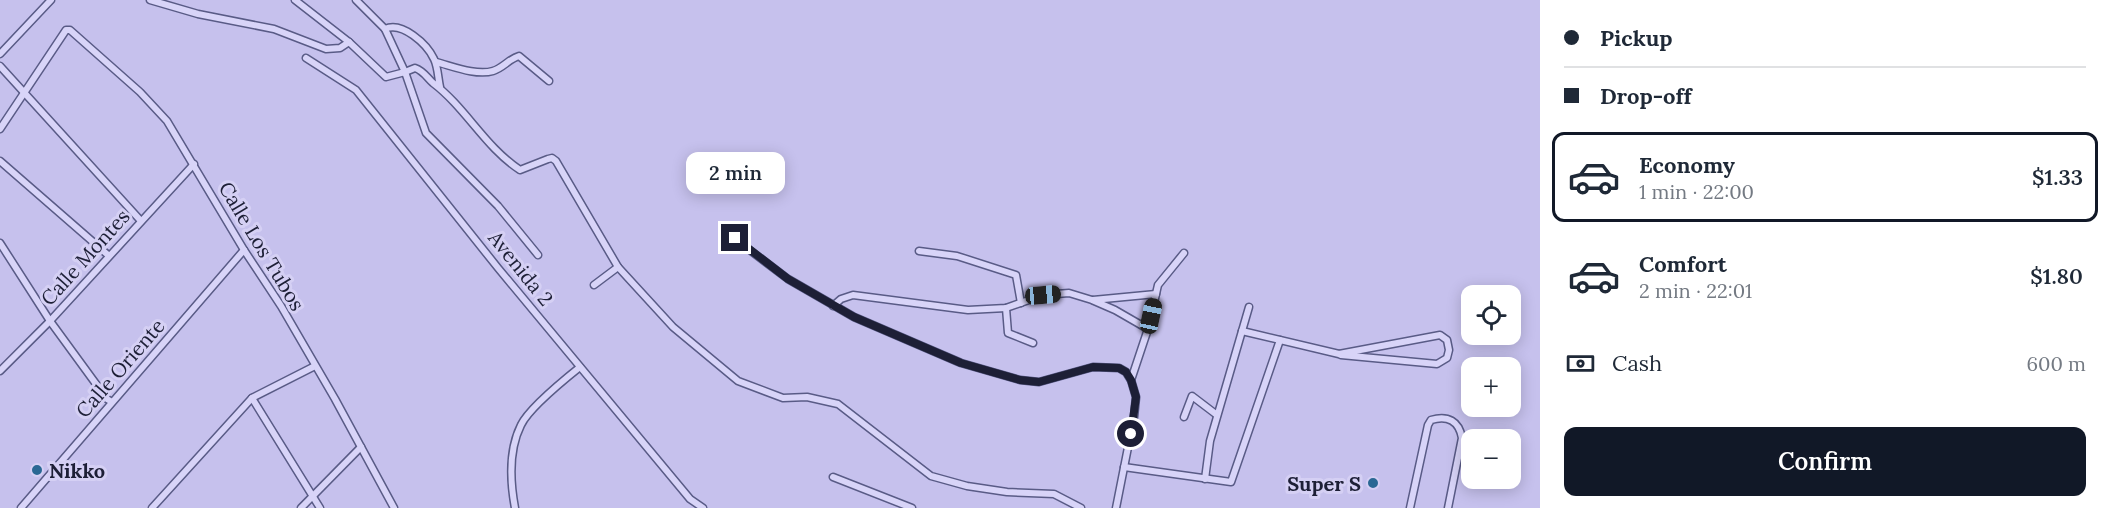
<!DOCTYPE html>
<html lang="en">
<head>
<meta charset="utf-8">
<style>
  body { margin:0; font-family:Lora,serif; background:#f6f6f7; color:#1f2937; height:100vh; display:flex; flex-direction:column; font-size:22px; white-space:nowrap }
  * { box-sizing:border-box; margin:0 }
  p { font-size:20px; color:#747a83 }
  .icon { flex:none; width:33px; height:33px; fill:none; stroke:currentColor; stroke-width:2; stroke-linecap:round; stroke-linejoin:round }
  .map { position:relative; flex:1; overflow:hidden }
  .drawer { display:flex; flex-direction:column; background:#fff; width:570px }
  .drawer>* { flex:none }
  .guide { display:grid; align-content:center; height:132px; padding:0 24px; background:#fff }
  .tools { position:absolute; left:1461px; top:285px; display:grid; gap:12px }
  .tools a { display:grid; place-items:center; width:60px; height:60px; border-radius:12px; background:#fff; box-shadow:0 3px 15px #0003; font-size:30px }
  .end { position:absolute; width:27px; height:27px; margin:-14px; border:8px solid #1d1f36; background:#fff; box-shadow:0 0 0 3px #fff }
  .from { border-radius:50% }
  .bubble { position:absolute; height:42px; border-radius:12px; background:#fff; box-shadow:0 3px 15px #0003; font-size:20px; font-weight:600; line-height:42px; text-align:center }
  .car { position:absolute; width:18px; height:36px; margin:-18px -9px; border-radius:8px; box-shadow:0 0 4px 2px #0007; background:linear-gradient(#222 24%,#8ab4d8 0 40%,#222 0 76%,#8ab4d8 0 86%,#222 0) }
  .guide b { display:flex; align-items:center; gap:21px; height:57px; font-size:22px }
  .guide b+b { border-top:2px solid #e0e1e3 }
  .guide i { width:15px; height:15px; background:#1f2937 }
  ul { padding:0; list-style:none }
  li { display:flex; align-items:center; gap:18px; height:90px; margin:0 12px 9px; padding:0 12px; border:3px solid transparent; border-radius:12px }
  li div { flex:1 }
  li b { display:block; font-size:22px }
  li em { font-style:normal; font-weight:600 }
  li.selected { border-color:#111827 }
  li>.icon { width:54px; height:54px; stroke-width:1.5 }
  .pay { display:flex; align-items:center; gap:15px; height:66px; padding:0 24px; font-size:22px }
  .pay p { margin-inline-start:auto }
  .button { display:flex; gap:12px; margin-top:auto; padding:12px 24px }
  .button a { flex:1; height:69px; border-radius:12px; background:#111827; color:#fff; font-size:24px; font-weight:600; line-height:69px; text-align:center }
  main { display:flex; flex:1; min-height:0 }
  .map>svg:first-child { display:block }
</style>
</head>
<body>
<main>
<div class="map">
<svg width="1540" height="508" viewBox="0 0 1540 508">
  <rect width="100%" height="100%" fill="#c6c1ed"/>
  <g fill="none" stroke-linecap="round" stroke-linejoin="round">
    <defs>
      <g id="minor">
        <path d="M150,0L198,14L274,29L326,49L340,48L349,42"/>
        <path d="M295,0L349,42L386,77L405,72L385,29L356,0"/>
        <path d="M385,29C402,21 427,44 434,59C438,67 438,78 440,87"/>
        <path d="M0,54L51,0"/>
        <path d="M306,58L356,90L498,268L690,499L703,508"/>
        <path d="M436,62C452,66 476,76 493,71C503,68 509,59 519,56L549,81"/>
        <path d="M0,66L141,221"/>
        <path d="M0,129L66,30H70L140,92L167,121L244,250L281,306L335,399L394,508"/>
        <path d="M0,161L108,255"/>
        <path d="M734,238L788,279L854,317L961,363L1020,380L1039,382L1093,367L1119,368L1126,372L1131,380L1136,397L1134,417L1116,508"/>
        <path d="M0,243L50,321L107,399L112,402"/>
        <path d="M919,251L957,256L1016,275L1021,303"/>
        <path d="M538,255L498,206L426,133L405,72L415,68C424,71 427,78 433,83C466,108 485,147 520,170L548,159L552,158L556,161L618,267L673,327L738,381L783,398L807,397L838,404L931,476L967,486L1007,492L1054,494L1081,508"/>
        <path d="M594,285L618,267"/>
        <path d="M1093,300L1156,294"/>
        <path d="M833,306L841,299L853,295L968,310L1006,308L1043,295L1069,293L1092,300L1115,310L1148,329"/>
        <path d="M1006,308L1008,333L1033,343"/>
        <path d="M1242,331L1339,354L1341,355L1437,364L1447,358L1449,350L1447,340L1440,335L1339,354"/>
        <path d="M0,371L50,321L194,164"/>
        <path d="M1131,380L1148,329L1158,285L1184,253"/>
        <path d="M252,398L320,508"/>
        <path d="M1184,417L1192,396L1217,415"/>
        <path d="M1124,467L1231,482L1280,340"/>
        <path d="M833,477L912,508"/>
        <path d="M1205,479L1210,441L1249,307"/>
        <path d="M21,508L244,250"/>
        <path d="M152,508L252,398L315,366"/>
        <path d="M301,508L361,447"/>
        <path d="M515,508C510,481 508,451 521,425C529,408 565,379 580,367"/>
        <path d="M1410,508L1428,425L1431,420C1448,415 1459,421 1462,438L1448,508"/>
      </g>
    </defs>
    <use href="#minor" stroke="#595b86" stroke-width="9"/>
    <use href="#minor" stroke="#d8d4f8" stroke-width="6"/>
  </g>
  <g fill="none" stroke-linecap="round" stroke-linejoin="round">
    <path stroke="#1d1f36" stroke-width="8" d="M735,238L788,279L854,317L961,363L1020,380L1039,382L1093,367L1119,368L1126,372L1131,380L1136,397L1131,434"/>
  </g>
  <g fill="#2a6894" stroke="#d5d0f4" stroke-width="2">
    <circle cx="37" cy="470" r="6"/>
    <circle cx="1373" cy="483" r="6"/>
  </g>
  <g text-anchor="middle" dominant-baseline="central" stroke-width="6" stroke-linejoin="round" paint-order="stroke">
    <g font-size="20" fill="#1d1f36" stroke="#d5d0f4">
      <text transform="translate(262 246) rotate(59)">Calle Los Tubos</text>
      <text transform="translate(85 257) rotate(-48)">Calle Montes</text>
      <text transform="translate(521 268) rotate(51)">Avenida 2</text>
      <text transform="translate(120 368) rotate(-49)">Calle Oriente</text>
    </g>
    <g font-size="20" font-weight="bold" fill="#1d1f36" stroke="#d5d0f4" text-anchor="start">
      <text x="49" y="470">Nikko</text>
      <text x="1361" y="483" text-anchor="end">Super S</text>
    </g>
  </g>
</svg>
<div class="tools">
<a><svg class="icon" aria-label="locate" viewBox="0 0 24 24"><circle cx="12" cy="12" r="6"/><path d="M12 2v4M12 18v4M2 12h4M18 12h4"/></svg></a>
<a>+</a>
<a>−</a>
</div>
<i class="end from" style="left:1131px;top:434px"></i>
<i class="end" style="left:735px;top:238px"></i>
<div class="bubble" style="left:686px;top:152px;width:99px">2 min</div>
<i class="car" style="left:1043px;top:295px;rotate:85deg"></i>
<i class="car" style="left:1151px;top:316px;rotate:12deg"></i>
</div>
<section class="drawer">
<div class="guide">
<b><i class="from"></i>Pickup</b>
<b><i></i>Drop-off</b>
</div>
<ul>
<li class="selected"><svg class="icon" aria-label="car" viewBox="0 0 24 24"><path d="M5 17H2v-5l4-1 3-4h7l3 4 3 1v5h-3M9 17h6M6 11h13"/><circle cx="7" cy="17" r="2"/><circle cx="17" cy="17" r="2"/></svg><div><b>Economy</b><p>1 min · 22:00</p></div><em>$1.33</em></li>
<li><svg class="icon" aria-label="car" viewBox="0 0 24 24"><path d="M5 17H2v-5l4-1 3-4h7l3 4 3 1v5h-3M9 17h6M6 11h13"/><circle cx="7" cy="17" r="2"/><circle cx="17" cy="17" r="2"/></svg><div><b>Comfort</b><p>2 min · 22:01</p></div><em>$1.80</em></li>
</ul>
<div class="pay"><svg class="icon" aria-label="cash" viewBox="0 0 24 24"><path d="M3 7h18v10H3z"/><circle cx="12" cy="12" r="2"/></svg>Cash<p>600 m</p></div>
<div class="button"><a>Confirm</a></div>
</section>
</main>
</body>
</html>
